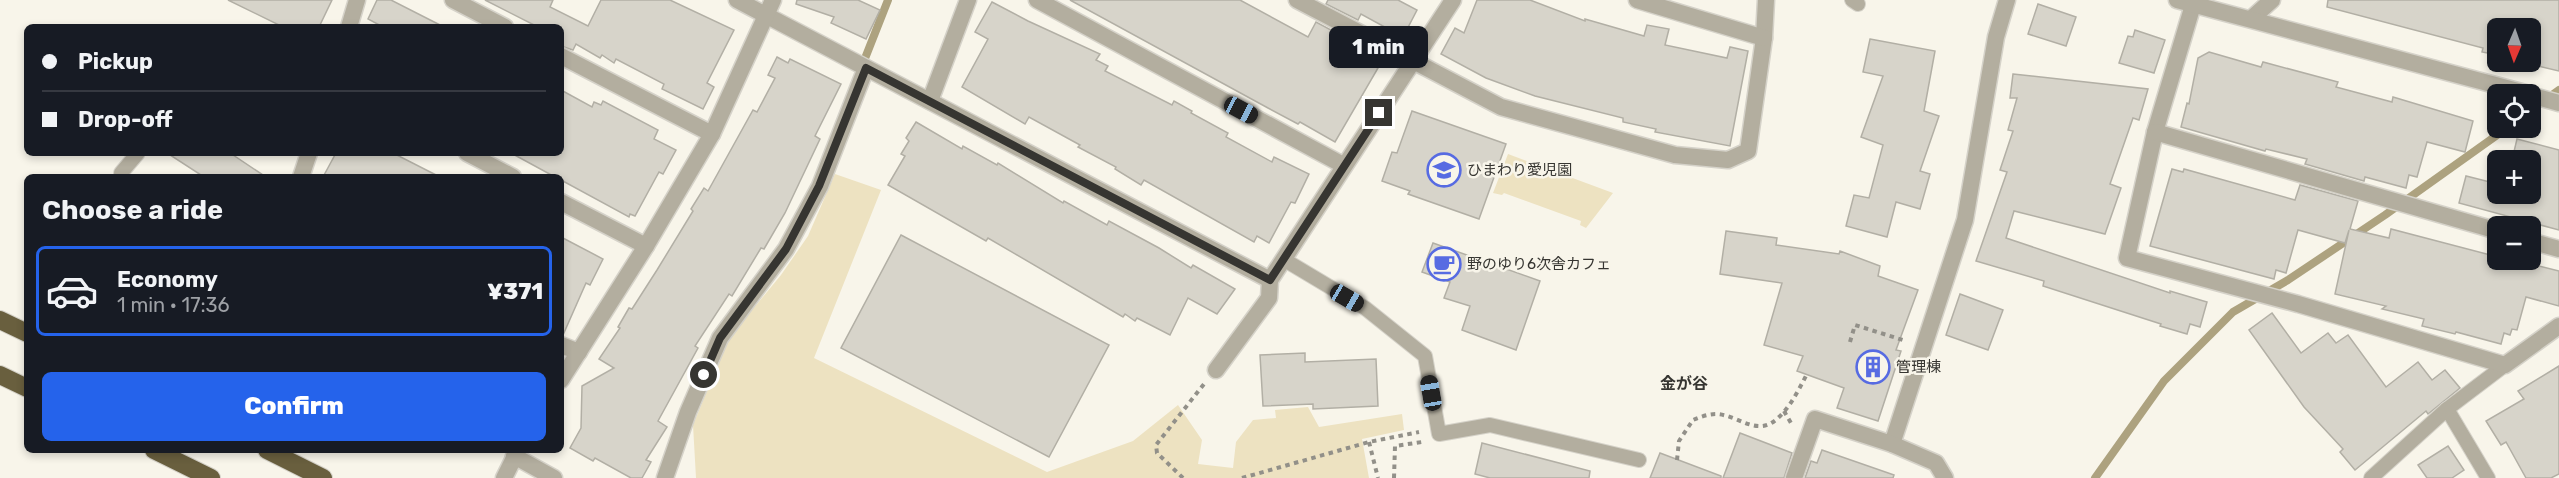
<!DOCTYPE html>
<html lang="en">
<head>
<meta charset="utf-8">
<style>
  body { margin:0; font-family:Rubik,"Noto Sans JP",sans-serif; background:#242831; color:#f1f3f6; height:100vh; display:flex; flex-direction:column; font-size:22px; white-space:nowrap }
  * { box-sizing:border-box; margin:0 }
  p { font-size:20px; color:#9ea1a6 }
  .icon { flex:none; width:33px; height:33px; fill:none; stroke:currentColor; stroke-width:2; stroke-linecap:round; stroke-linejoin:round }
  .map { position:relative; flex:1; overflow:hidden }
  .sheet { position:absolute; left:24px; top:174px; width:540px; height:279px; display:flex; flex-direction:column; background:#171b24; border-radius:9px; box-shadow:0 3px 9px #0003 }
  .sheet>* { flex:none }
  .guide { position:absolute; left:24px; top:24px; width:540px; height:132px; border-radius:9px; box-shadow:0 3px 9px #0003; display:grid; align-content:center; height:132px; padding:0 18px; background:#171b24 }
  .needle { width:39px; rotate:182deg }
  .buttons { position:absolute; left:2487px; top:18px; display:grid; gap:12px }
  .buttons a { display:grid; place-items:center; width:54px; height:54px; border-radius:9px; background:#171b24; box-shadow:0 3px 9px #0003; font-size:30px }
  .end { position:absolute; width:27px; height:27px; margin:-14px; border:8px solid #363531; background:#fff; box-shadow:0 0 0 3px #fff }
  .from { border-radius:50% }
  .bubble { position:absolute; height:42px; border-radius:9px; background:#171b24; box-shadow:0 3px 9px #0003; font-size:20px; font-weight:800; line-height:42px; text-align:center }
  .car { position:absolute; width:18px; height:36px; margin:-18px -9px; border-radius:8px; box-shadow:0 0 4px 2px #0007; background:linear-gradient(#222 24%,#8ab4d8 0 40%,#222 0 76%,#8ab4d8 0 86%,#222 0) }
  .guide b { display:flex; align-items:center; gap:21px; height:57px; font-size:22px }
  .guide b+b { border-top:2px solid #363941 }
  .guide i { width:15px; height:15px; background:#f1f3f6 }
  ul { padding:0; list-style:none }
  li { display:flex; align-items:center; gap:18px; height:90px; margin:0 12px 9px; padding:0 6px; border:3px solid transparent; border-radius:9px }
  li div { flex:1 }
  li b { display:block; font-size:22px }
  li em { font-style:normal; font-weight:800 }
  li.selected { border-color:#2563eb }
  li>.icon { width:54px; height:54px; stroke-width:1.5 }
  h2 { padding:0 18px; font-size:27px; line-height:72px }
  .button { display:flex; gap:12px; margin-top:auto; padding:12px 18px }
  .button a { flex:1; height:69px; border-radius:9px; background:#2563eb; color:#fff; font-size:24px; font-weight:800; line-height:69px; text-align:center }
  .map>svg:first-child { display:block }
</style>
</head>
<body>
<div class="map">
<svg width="2559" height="478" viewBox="0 0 2559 478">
  <rect width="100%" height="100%" fill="#f8f5ea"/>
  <g fill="#ede2c1">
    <path d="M1508,154L1613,193L1586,228L1580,225L1581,221L1504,193L1502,195L1493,193Z"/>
    <path d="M835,174L881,190L814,358L1047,472L1133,441L1178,405L1202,440L1198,464L1233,468L1236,442L1253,420L1276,418L1275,410L1308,407L1319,427L1402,414L1404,430L1362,439L1369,478H696L693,425L729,338L781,275L808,236Z"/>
  </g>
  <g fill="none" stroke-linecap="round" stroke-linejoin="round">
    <g stroke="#ada27f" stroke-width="8">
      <path d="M862,66L888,0"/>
      <path d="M2530,111L2559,90"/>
      <path d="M2095,478L2164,381L2233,312L2288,280L2385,215L2507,128"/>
    </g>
  </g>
  <g fill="#d7d4ca" stroke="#b2afa5" stroke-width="1.5">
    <path d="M228,0H332L319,27H283Z"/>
    <path d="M377,0H391L444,27H383L368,19Z"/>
    <path d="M485,0H553L550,7L588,26L601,0H670L734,30L707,83L714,87L703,109L662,89L664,84L616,59L614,63L602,55L600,58L576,44L573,50L561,46V27H538Z"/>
    <path d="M797,0H858L880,10L866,39L831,23L834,17L796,4Z"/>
    <path d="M1070,0H1240L1308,37L1316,22L1348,39L1344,50L1378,68L1335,142L1300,122L1298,124L1268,108Z"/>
    <path d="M1328,0H1398L1417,10L1403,37L1361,14L1358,20L1326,4Z"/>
    <path d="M1477,0H1530L1585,21V19L1644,36L1647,25L1669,29L1665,45L1727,58L1730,47L1748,51L1730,146L1655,132L1656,129L1623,122V118L1535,96L1486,78L1441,54L1455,28L1464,33Z"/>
    <path d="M2328,0H2559V71L2521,62H2530V28H2498V55L2482,52L2483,48L2327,7Z"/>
    <path d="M992,2L1028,21L1100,54L1096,60L1108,66L1105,71L1172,105L1174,101L1192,111L1191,113L1228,133L1226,137L1272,162L1274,157L1309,174L1295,203L1291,202L1269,243L1257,236L1254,242L1144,180L1141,185L1115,169L1116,167L1078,147L1080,145L1029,117L1025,124L962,87L988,39L975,32Z"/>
    <path d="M2038,4L2076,17L2066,46L2028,34Z"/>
    <path d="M2135,30L2165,40L2154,73L2119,63L2128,36L2133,37Z"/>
    <path d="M1870,39L1935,51L1924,111L1939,116L1920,171L1930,174L1920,209L1896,202L1887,237L1846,226L1854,195L1869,198L1883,145L1861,137L1883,76L1863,72Z"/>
    <path d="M2209,52L2261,67L2263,62L2338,82L2336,87L2392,102L2393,97L2473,121L2465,152L2427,142L2417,177L2409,175L2406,188L2365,177L2364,181L2305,164L2307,159L2266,149L2265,151L2181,127L2187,103L2189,104L2198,58Z"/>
    <path d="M777,57L788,63L790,59L841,84L815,136L820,139L785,213L764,249L761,248L732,296L729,294L695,346L698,348L658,421L667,427L646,460L651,462L642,478H631L595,458L593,461L570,448L581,428L582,386L614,368L599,359L620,328L618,327L629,308L632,309L657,270L693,211L691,209L704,188L708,191L753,110L757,112L775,78L768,75Z"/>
    <path d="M2013,74L2148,89L2139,120L2133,118L2110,184L2121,188L2105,234L2014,211L2006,238L2170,293V291L2207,302L2200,327L2190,324L2187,334L2160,326L2161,324L2043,286L2044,281L1976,261L2007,172L2000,170L2013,131L2008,130L2017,98H2010Z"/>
    <path d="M561,90L592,107L594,102L601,105L603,101L658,130L654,139L676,150L663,174L659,172L635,216L630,214L629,217L561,180V177H555L511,153H561Z"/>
    <path d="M1412,111L1506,144L1479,219L1408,194L1410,191L1382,181L1392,152L1397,153Z"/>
    <path d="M916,122L962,149L963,146L997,165L998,163L1063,203L1064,201L1107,225L1109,221L1159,248L1191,268L1193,265L1235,289L1217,314L1188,298L1170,335L1137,318L1135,321L1125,314L1123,317L988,238L986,241L888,185L905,156L901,154L909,141L906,138Z"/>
    <path d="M2517,139L2559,150V230L2459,203L2466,176L2498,184V194H2530V160H2512Z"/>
    <path d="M167,153H230L266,177H204Z"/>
    <path d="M336,153H393L440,177H323Z"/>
    <path d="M2172,169L2183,172L2184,169L2295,200L2300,185L2358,201L2350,229L2389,238L2391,229L2498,257V260H2515L2559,271V306L2526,297L2517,330L2512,329L2510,335L2504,333L2501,344L2456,332L2455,334L2422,326L2424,319L2382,309L2386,306L2335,294L2349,230L2345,243L2298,230L2286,273L2276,270L2274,279L2150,246Z"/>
    <path d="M1726,231L1777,238L1776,245L1839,254L1840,251L1880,266L1878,276L1918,290L1896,350L1901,351L1878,421L1837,408L1844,388L1797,371L1803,356L1764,345L1782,283L1720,274Z"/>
    <path d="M901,235L1109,345L1049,457L841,348Z"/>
    <path d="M561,237L603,259L590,285L586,283L563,335H561Z"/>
    <path d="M1433,243L1540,281L1516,350L1462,330L1470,306L1444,298L1450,282L1422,272Z"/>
    <path d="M1960,294L2003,310L1988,350L1946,335Z"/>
    <path d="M2272,313L2301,353L2328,333L2336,343L2348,335L2386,387L2418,362L2432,380L2445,370L2460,388L2428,414L2426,411L2355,470L2340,452L2343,449L2304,407L2249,330Z"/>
    <path d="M1305,353V362L1376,359L1378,406L1313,409V404L1263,406L1260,355Z"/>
    <path d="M2559,366V474L2551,478H2526L2506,442L2501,445L2486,421L2524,399L2518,391Z"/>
    <path d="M1740,433L1792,453L1784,478H1723Z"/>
    <path d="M1482,443L1590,471L1589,478H1490L1475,474Z"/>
    <path d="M2448,446L2464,470L2452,478H2427L2418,465Z"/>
    <path d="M1822,450L1894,475L1893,478H1805L1811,461L1817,463Z"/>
    <path d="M1660,453L1721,476V478H1650Z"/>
  </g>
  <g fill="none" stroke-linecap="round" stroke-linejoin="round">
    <defs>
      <g id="service">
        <path d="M1852,0L1858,4"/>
        <path d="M121,173L138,153"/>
        <path d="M1283,259L1365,308L1425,356L1439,434L1490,425L1639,460"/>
        <path d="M2447,409L2488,478"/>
        <path d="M2371,478L2447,409L2505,365"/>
      </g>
      <g id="minor">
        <path d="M453,0L505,27"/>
        <path d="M737,0L1270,280"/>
        <path d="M1037,0L1343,165"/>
        <path d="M1297,0L1501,107L1675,155L1728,160L1748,151L1764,38L1766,0"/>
        <path d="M1637,0L1764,38"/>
        <path d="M2193,5L2155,132L2127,258L2298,304L2505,365L2559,326"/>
        <path d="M2251,19L2272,0"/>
        <path d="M349,27L357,0"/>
        <path d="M561,56L712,134"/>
        <path d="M930,101L968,0"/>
        <path d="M2155,132L2498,231"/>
        <path d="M467,153L513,177"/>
        <path d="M301,177L309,153"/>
        <path d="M561,202L646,246"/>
        <path d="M2530,241L2559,249"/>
        <path d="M561,345L579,352"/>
        <path d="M1216,370L1269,298L1270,280L1453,0"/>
        <path d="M1892,444L1965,220L1996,37L2007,0"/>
        <path d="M514,456L554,478"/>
        <path d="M665,478L688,412L720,338L786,249L820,186L866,68"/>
        <path d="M1794,478L1815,419L1892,444L1936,463L1945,478"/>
      </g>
      <g id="tertiary">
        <path d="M2177,0L2529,94"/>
        <path d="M2530,95L2559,103"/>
        <path d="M561,380L646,246L712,134L773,0"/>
        <path d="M504,478L518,450"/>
      </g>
      <g id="motorway">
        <path d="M0,320L27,333"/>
        <path d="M0,375L27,388"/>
        <path d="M154,450L211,478"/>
        <path d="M267,450L323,478"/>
      </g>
    </defs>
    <use href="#service" stroke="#d5d2c9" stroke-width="16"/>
    <use href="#minor" stroke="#d5d2c9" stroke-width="19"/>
    <use href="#tertiary" stroke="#d5d2c9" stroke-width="19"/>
    <use href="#motorway" stroke="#d5d2c9" stroke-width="20"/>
    <g stroke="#929089" stroke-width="4" stroke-dasharray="4.5 4.5" stroke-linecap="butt">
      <path d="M1850,342L1855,325L1906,341"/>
      <path d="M1784,411L1791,423"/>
      <path d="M1369,442L1378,478"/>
      <path d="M1677,460L1679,441L1693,420C1700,417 1708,414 1716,414C1739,415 1757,438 1778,418C1791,406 1799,389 1807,374"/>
      <path d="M1183,478L1157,453L1156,445L1204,384"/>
      <path d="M1242,478L1369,442L1419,432"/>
      <path d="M1394,478L1395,446L1422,442"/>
    </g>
    <use href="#service" stroke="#b3ae9f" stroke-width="14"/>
    <use href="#minor" stroke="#b3ae9f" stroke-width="16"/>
    <use href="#tertiary" stroke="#b3ae9f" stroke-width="16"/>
    <use href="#motorway" stroke="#695f3e" stroke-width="18"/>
  </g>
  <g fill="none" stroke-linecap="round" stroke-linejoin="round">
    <path stroke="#363531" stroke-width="8" d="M704,375L720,338L786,249L819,186L866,68L1270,280L1379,113"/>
  </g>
  <defs>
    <symbol id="school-ring" viewBox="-11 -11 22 22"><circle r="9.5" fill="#f8f5ea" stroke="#576be2" stroke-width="1.5"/><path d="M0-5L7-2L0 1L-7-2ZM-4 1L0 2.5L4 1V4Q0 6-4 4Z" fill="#576be2"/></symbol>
    <symbol id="cafe-ring" viewBox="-11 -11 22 22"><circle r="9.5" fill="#f8f5ea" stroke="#576be2" stroke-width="1.5"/><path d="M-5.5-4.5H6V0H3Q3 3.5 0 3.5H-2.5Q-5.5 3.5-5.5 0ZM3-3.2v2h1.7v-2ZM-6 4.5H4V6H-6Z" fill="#576be2"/></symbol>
    <symbol id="building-ring" viewBox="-11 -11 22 22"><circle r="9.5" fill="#f8f5ea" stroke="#576be2" stroke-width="1.5"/><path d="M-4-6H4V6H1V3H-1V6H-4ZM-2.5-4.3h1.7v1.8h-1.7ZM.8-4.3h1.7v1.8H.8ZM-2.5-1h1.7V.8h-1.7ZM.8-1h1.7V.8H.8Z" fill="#576be2"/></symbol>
  </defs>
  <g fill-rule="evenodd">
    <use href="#school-ring" x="1425" y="151" width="38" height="38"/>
    <use href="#cafe-ring" x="1425" y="245" width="38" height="38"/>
    <use href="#building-ring" x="1854" y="348" width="38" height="38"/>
  </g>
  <g text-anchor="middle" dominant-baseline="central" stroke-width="5" stroke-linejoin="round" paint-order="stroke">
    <g font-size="15" fill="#363531" stroke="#f8f5ea" text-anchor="start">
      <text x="1467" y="170">ひまわり愛児園</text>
      <text x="1467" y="264">野のゆり6次舎カフェ</text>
      <text x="1896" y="367">管理棟</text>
    </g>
    <g font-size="16" font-weight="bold" fill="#363531" stroke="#f8f5ea">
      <text x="1684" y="383">金が谷</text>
    </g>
  </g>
</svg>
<div class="buttons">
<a><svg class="needle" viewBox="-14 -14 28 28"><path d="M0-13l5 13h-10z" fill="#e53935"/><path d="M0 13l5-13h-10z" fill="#9ea1a6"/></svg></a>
<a><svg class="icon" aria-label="locate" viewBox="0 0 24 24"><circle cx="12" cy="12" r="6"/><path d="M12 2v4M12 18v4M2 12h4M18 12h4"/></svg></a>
<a>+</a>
<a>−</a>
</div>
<i class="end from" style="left:704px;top:375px"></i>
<i class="end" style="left:1379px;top:113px"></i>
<div class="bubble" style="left:1329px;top:26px;width:99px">1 min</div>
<i class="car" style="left:1241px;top:110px;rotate:118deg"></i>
<i class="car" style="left:1347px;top:298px;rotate:120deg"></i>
<i class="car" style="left:1431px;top:393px;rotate:350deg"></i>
<div class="guide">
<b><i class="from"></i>Pickup</b>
<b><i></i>Drop-off</b>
</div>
<section class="sheet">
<h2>Choose a ride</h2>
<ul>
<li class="selected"><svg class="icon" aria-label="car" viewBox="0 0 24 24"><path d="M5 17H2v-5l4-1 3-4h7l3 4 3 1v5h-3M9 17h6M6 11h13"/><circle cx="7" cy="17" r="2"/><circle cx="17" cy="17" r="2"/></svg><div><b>Economy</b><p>1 min · 17:36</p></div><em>¥371</em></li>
</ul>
<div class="button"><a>Confirm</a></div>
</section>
</div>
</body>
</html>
